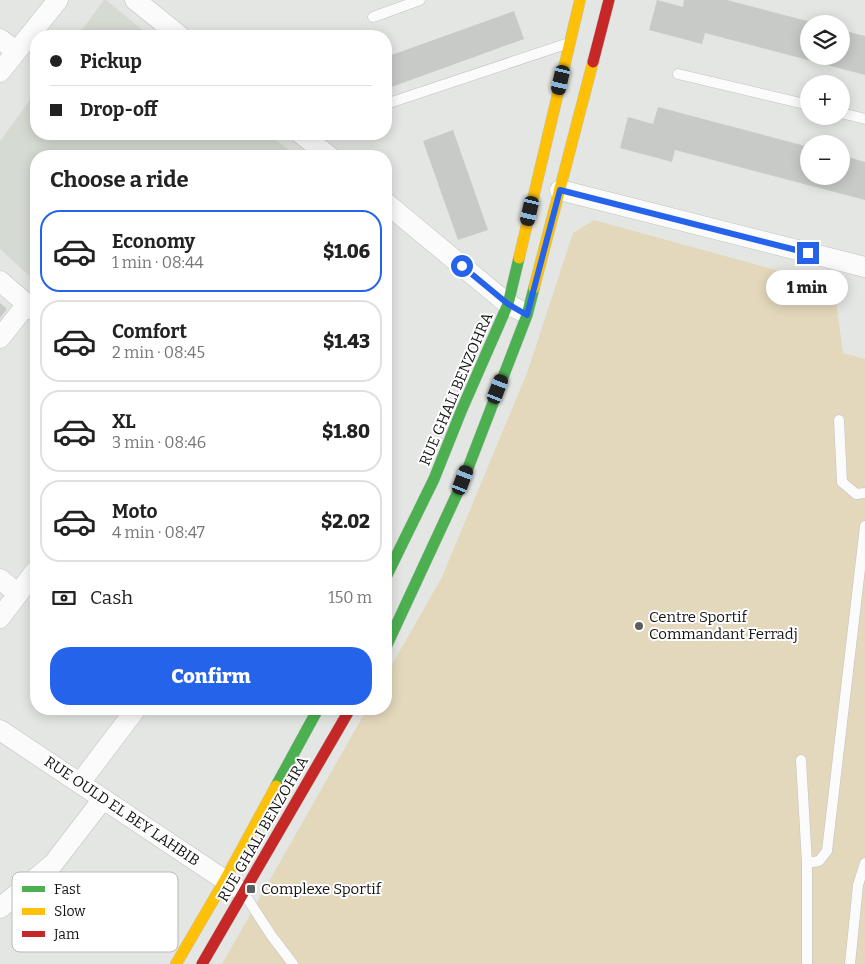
<!DOCTYPE html>
<html lang="en">
<head>
<meta charset="utf-8">
<style>
  body { margin:0; font-family:Bitter,serif; background:#f2f2f2; color:#222; height:100vh; display:flex; flex-direction:column; font-size:19px; white-space:nowrap }
  * { box-sizing:border-box; margin:0 }
  p { font-size:16px; color:#767676 }
  .icon { flex:none; width:28px; height:28px; fill:none; stroke:currentColor; stroke-width:2; stroke-linecap:round; stroke-linejoin:round }
  .map { position:relative; flex:1; overflow:hidden }
  .panel { position:absolute; left:30px; top:150px; width:362px; height:565px; display:flex; flex-direction:column; background:#fff; border-radius:20px; box-shadow:0 2px 12px #0003 }
  .panel>* { flex:none }
  .top-card { position:absolute; left:30px; top:30px; width:362px; height:110px; border-radius:20px; box-shadow:0 2px 12px #0003; display:grid; align-content:center; height:110px; padding:0 20px; background:#fff }
  .fabs { position:absolute; left:800px; top:15px; display:grid; gap:10px }
  .fabs a { display:grid; place-items:center; width:50px; height:50px; border-radius:50%; background:#fff; box-shadow:0 2px 12px #0003; font-size:25px }
  .end { position:absolute; width:22px; height:22px; margin:-11px; border:6px solid #2563eb; background:#fff; box-shadow:0 0 0 2px #fff }
  .from { border-radius:50% }
  .bubble { position:absolute; height:35px; border-radius:18px; background:#fff; box-shadow:0 2px 12px #0003; font-size:16px; font-weight:800; line-height:35px; text-align:center }
  .car { position:absolute; width:15px; height:30px; margin:-15px -8px; border-radius:6px; box-shadow:0 0 4px 1px #0007; background:linear-gradient(#222 24%,#8ab4d8 0 40%,#222 0 76%,#8ab4d8 0 86%,#222 0) }
  .top-card b { display:flex; align-items:center; gap:18px; height:48px; font-size:19px }
  .top-card b+b { border-top:1px solid #e0e0e0 }
  .top-card i { width:12px; height:12px; background:#222 }
  ul { padding:0; list-style:none }
  li { display:flex; align-items:center; gap:15px; height:82px; margin:0 10px 8px; padding:0 10px; border:2px solid #e0e0e0; border-radius:20px }
  li div { flex:1 }
  li b { display:block; font-size:19px }
  li em { font-style:normal; font-weight:800 }
  li.selected { border-color:#2563eb }
  li>.icon { width:45px; height:45px; stroke-width:1.5 }
  h2 { padding:0 20px; font-size:22px; line-height:60px }
  .pay { display:flex; align-items:center; gap:12px; height:55px; padding:0 20px; font-size:19px }
  .pay p { margin-inline-start:auto }
  .action { display:flex; gap:10px; margin-top:auto; padding:10px 20px }
  .action a { flex:1; height:58px; border-radius:20px; background:#2563eb; color:#fff; font-size:20px; font-weight:800; line-height:58px; text-align:center }
  .map>svg:first-child { display:block }
</style>
</head>
<body>
<div class="map">
<svg width="865" height="964" viewBox="0 0 865 964">
  <rect width="100%" height="100%" fill="#e4e6e3"/>
  <g fill="#d5dbd3">
    <path d="M104,0H106L150,36H77Z"/>
    <path d="M36,92V134H269L296,156H36V282L0,249V141Z"/>
  </g>
  <path fill="#e3d8bc" d="M594,220L834,286L843,353L865,359V964H222L367,709H386V675L442,577L527,373L573,233Z"/>
  <g fill="#c8cac8">
    <path d="M657,0L683,7L684,0H727L815,23L809,24V56H841V30L865,36V75L705,33L702,44L649,30Z"/>
    <path d="M514,11L524,39L386,89V57Z"/>
    <path d="M658,107L809,147V176H841V155L865,162V200L675,150L672,162L620,148L628,117L653,124Z"/>
    <path d="M453,130L488,230L458,240L423,141Z"/>
    <path d="M0,303L7,309L0,318Z"/>
  </g>
  <g fill="none" stroke-linecap="round" stroke-linejoin="round">
    <defs>
      <g id="lane">
        <path d="M373,17L420,0"/>
        <path d="M678,74L809,105"/>
        <path d="M386,104L566,44"/>
        <path d="M841,113L865,119"/>
        <path d="M839,420L842,482L856,494L865,493"/>
        <path d="M801,760L807,863V964"/>
        <path d="M807,863L819,861L827,851L865,526"/>
        <path d="M245,895L271,935L293,964"/>
        <path d="M850,964L858,885L865,863"/>
      </g>
      <g id="street">
        <path d="M135,0L180,36"/>
        <path d="M0,39L16,51"/>
        <path d="M0,72L58,0"/>
        <path d="M301,134L329,156"/>
        <path d="M560,190L865,267"/>
        <path d="M386,203L508,304L519,310"/>
        <path d="M0,281L36,312"/>
        <path d="M0,338L27,304"/>
        <path d="M0,579L18,594"/>
        <path d="M0,618L36,570"/>
        <path d="M0,730L235,887"/>
        <path d="M80,783L136,709"/>
        <path d="M0,908L53,864L103,799"/>
      </g>
      <g id="fast">
        <path d="M386,577L434,479L462,409L508,304L519,258"/>
        <path d="M386,647L463,481L527,315L534,288"/>
        <path d="M276,786L318,709"/>
      </g>
      <g id="slow">
        <path d="M519,258L580,0"/>
        <path d="M534,288L593,62"/>
        <path d="M176,964L225,880L276,786"/>
      </g>
      <g id="jam">
        <path d="M593,62L609,0"/>
        <path d="M202,964L350,709"/>
      </g>
    </defs>
    <use href="#lane" stroke="#c0c2c0" stroke-width="11"/>
    <use href="#street" stroke="#c0c2c0" stroke-width="21"/>
    <use href="#fast" stroke="#c0c2c0" stroke-width="12"/>
    <use href="#slow" stroke="#c0c2c0" stroke-width="12"/>
    <use href="#jam" stroke="#c0c2c0" stroke-width="12"/>
    <use href="#lane" stroke="#fbfbfb" stroke-width="10"/>
    <use href="#street" stroke="#fbfbfb" stroke-width="20"/>
    <use href="#fast" stroke="#4caf50" stroke-width="11"/>
    <use href="#slow" stroke="#ffc107" stroke-width="11"/>
    <use href="#jam" stroke="#c62828" stroke-width="11"/>
  </g>
  <g fill="none" stroke-linecap="round" stroke-linejoin="round">
    <path stroke="#2563eb" stroke-width="6" d="M462,266L508,304L527,315L560,190L808,253"/>
  </g>
  <g fill="#5d5e5c" stroke="#fff" stroke-width="2">
    <circle cx="639" cy="626" r="5"/>
    <rect x="246" y="884" width="10" height="10" rx="2.5"/>
  </g>
  <g text-anchor="middle" dominant-baseline="central" stroke-width="4" stroke-linejoin="round" paint-order="stroke">
    <g font-size="15" fill="#141513" stroke="#fff">
      <text transform="translate(456 389) rotate(-67)">RUE GHALI BENZOHRA</text>
      <text transform="translate(122 811) rotate(34)">RUE OULD EL BEY LAHBIB</text>
      <text transform="translate(263 829) rotate(-60)">RUE GHALI BENZOHRA</text>
    </g>
    <g font-size="15" fill="#141513" stroke="#fff" text-anchor="start">
      <text x="649" y="617">Centre Sportif<tspan x="649" dy="17">Commandant Ferradj</tspan></text>
      <text x="261" y="889">Complexe Sportif</text>
    </g>
  </g>
  <rect x="12" y="872" width="166" height="80" rx="8" fill="#fff" stroke="#b8b9b8" stroke-width="1"/>
  <rect x="22" y="886" width="23" height="6" fill="#4caf50"/>
  <rect x="22" y="908" width="23" height="7" fill="#ffc107"/>
  <rect x="22" y="931" width="23" height="6" fill="#c62828"/>
  <g font-size="14" fill="#141513">
    <text x="54" y="894">Fast</text>
    <text x="54" y="916">Slow</text>
    <text x="54" y="939">Jam</text>
  </g>
</svg>
<div class="fabs">
<a><svg class="icon" aria-label="layers" viewBox="0 0 24 24"><path d="M12 4l9 5-9 5-9-5zM3 14l9 5 9-5"/></svg></a>
<a>+</a>
<a>−</a>
</div>
<i class="end from" style="left:462px;top:266px"></i>
<i class="end" style="left:808px;top:253px"></i>
<div class="bubble" style="left:766px;top:270px;width:82px">1 min</div>
<i class="car" style="left:561px;top:80px;rotate:193deg"></i>
<i class="car" style="left:530px;top:211px;rotate:193deg"></i>
<i class="car" style="left:498px;top:389px;rotate:21deg"></i>
<i class="car" style="left:463px;top:480px;rotate:21deg"></i>
<div class="top-card">
<b><i class="from"></i>Pickup</b>
<b><i></i>Drop-off</b>
</div>
<section class="panel">
<h2>Choose a ride</h2>
<ul>
<li class="selected"><svg class="icon" aria-label="car" viewBox="0 0 24 24"><path d="M5 17H2v-5l4-1 3-4h7l3 4 3 1v5h-3M9 17h6M6 11h13"/><circle cx="7" cy="17" r="2"/><circle cx="17" cy="17" r="2"/></svg><div><b>Economy</b><p>1 min · 08:44</p></div><em>$1.06</em></li>
<li><svg class="icon" aria-label="car" viewBox="0 0 24 24"><path d="M5 17H2v-5l4-1 3-4h7l3 4 3 1v5h-3M9 17h6M6 11h13"/><circle cx="7" cy="17" r="2"/><circle cx="17" cy="17" r="2"/></svg><div><b>Comfort</b><p>2 min · 08:45</p></div><em>$1.43</em></li>
<li><svg class="icon" aria-label="car" viewBox="0 0 24 24"><path d="M5 17H2v-5l4-1 3-4h7l3 4 3 1v5h-3M9 17h6M6 11h13"/><circle cx="7" cy="17" r="2"/><circle cx="17" cy="17" r="2"/></svg><div><b>XL</b><p>3 min · 08:46</p></div><em>$1.80</em></li>
<li><svg class="icon" aria-label="car" viewBox="0 0 24 24"><path d="M5 17H2v-5l4-1 3-4h7l3 4 3 1v5h-3M9 17h6M6 11h13"/><circle cx="7" cy="17" r="2"/><circle cx="17" cy="17" r="2"/></svg><div><b>Moto</b><p>4 min · 08:47</p></div><em>$2.02</em></li>
</ul>
<div class="pay"><svg class="icon" aria-label="cash" viewBox="0 0 24 24"><path d="M3 7h18v10H3z"/><circle cx="12" cy="12" r="2"/></svg>Cash<p>150 m</p></div>
<div class="action"><a>Confirm</a></div>
</section>
</div>
</body>
</html>
